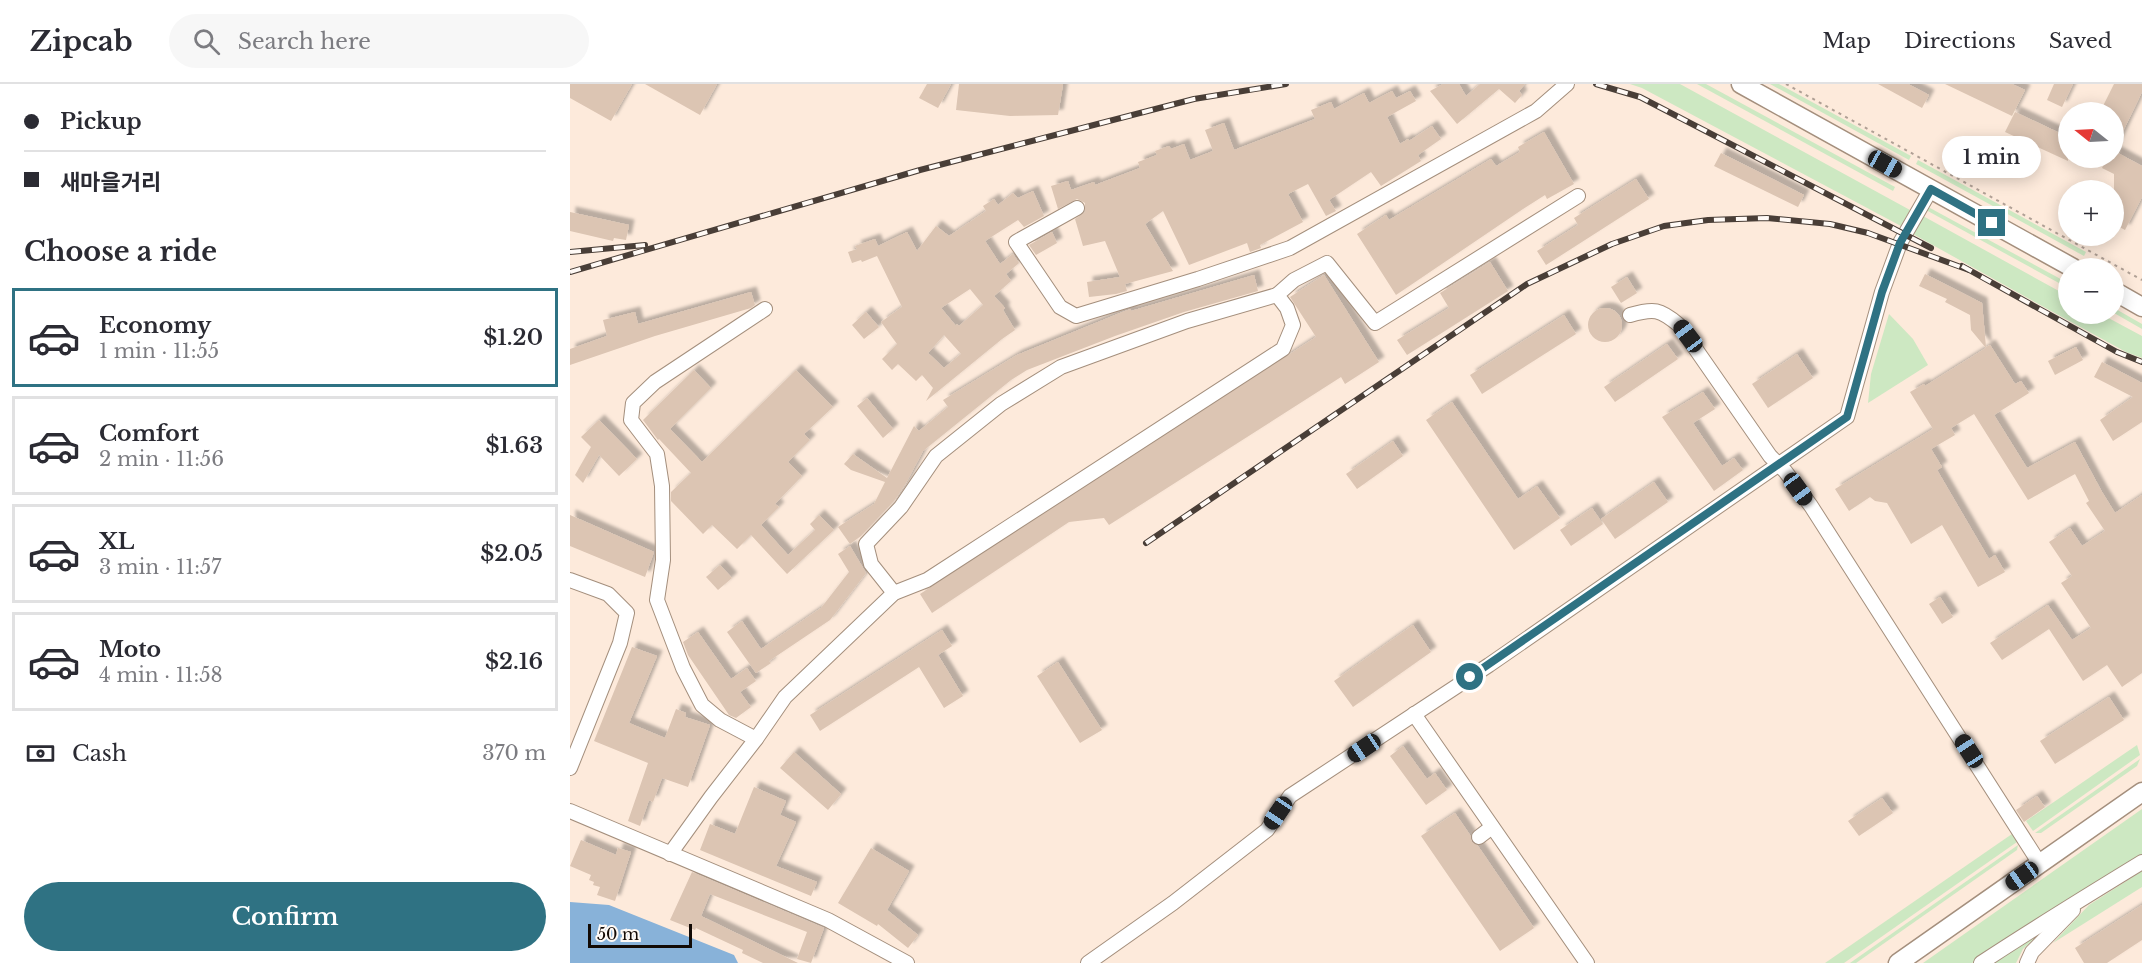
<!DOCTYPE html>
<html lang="en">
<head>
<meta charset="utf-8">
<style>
  body { margin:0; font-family:"Libre Baskerville","Noto Sans KR",serif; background:#f7f7f7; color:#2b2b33; height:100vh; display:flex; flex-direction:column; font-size:22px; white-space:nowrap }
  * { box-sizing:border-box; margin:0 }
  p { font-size:20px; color:#7c7c81 }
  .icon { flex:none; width:33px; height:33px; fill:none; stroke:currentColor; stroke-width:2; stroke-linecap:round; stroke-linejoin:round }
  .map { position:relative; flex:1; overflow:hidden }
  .panel { display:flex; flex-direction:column; background:#fff; width:570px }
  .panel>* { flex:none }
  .top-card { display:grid; align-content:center; height:132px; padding:0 24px; background:#fff }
  .needle { width:39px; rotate:288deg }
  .buttons { position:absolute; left:1488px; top:18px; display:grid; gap:12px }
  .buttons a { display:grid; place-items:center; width:66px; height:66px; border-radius:50%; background:#fff; box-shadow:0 3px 15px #0003; font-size:30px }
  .scale { position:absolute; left:18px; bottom:15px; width:104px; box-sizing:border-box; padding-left:6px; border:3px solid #120a05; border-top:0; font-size:16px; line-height:21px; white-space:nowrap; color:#120a05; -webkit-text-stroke:4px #fffaf6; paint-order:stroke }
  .end { position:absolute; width:27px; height:27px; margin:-14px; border:8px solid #2f7283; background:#fff; box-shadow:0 0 0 3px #fff }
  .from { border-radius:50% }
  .bubble { position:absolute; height:42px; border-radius:21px; background:#fff; box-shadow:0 3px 15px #0003; font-size:20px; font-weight:600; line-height:42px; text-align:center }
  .car { position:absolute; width:18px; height:36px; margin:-18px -9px; border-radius:8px; box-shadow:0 0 4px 2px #0007; background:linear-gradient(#222 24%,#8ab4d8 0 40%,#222 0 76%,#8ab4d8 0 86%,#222 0) }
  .top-card b { display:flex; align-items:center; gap:21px; height:57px; font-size:22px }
  .top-card b+b { border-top:2px solid #e1e1e2 }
  .top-card i { width:15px; height:15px; background:#2b2b33 }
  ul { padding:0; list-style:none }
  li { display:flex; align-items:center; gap:18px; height:99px; margin:0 12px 9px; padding:0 12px; border:3px solid #e1e1e2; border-radius:0px }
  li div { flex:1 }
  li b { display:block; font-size:22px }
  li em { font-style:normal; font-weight:600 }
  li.selected { border-color:#2f7283 }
  li>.icon { width:54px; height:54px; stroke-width:1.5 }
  h2 { padding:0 24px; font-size:27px; line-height:72px }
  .pay { display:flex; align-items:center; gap:15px; height:66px; padding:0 24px; font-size:22px }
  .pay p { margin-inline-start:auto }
  .cta { display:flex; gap:12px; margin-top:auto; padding:12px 24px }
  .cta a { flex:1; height:69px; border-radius:36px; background:#2f7283; color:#fff; font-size:24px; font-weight:600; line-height:69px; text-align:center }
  header { display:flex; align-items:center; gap:36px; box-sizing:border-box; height:84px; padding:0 30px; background:#fff; border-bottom:2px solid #e1e1e2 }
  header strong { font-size:28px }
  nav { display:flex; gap:33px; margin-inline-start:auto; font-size:21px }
  .search { width:420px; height:54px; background:#f7f7f7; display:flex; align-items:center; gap:15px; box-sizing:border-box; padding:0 21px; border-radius:33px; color:#7c7c81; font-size:22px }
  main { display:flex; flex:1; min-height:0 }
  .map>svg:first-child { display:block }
</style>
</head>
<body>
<header>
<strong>Zipcab</strong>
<div class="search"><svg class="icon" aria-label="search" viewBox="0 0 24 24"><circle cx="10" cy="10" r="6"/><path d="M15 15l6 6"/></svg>Search here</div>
<nav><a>Map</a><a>Directions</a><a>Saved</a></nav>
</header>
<main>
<section class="panel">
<div class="top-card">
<b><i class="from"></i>Pickup</b>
<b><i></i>새마을거리</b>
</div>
<h2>Choose a ride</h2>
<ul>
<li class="selected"><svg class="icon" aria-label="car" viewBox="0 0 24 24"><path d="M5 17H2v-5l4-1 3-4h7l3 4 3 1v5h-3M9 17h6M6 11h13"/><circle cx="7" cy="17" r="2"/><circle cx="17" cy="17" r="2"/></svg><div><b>Economy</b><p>1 min · 11:55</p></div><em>$1.20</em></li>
<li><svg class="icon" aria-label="car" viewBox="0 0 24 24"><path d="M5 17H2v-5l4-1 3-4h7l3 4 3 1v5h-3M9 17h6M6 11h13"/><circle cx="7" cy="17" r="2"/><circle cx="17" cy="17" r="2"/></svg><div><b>Comfort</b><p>2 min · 11:56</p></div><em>$1.63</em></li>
<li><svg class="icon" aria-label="car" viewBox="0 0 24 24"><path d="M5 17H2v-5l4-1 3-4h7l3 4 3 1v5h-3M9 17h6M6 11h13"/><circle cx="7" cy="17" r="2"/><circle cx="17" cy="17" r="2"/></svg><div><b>XL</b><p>3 min · 11:57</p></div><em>$2.05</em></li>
<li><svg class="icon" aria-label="car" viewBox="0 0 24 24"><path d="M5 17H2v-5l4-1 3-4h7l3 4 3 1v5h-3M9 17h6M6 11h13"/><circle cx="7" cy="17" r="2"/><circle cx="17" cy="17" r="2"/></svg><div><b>Moto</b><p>4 min · 11:58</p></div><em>$2.16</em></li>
</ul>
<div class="pay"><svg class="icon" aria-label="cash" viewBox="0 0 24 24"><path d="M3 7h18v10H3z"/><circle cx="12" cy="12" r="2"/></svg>Cash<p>370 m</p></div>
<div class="cta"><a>Confirm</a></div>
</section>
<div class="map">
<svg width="1572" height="879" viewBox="0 0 1572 879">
  <defs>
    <filter id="shadow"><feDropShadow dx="5.5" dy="-5.5" stdDeviation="1.5" flood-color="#0004"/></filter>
  </defs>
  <rect width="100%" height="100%" fill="#fdeadb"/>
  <g fill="#cde8c2">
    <path d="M1060,0H1110L1340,126L1331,142L1072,4Z"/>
    <path d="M1127,0H1136L1325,103L1323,107Z"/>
    <path d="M1200,0H1209L1341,72L1339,76Z"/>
    <path d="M1348,76L1516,168L1514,172L1346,80Z"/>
    <path d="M1357,124H1360L1498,199V204L1356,126Z"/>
    <path d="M1353,132L1498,212V230H1531L1572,252V274L1556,268L1481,227L1343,150Z"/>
    <path d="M1544,224L1572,240V245L1544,229Z"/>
    <path d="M1319,230L1343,255L1358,281L1298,319L1301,290Z"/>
    <path d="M1567,661L1570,671L1463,747L1456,737Z"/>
    <path d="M1570,675L1567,682L1471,749H1465Z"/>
    <path d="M1572,725V774L1402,879H1353Z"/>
    <path d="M1442,750L1447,758L1274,879H1255Z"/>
    <path d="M1448,761L1447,766L1286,879H1280Z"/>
    <path d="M1572,787V803L1483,859L1519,821Z"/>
    <path d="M1486,834L1453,865L1446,879H1419Z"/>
  </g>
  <path fill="#88b2d9" d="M0,818L39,821L164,871L168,879H0Z"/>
  <g fill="#dcc5b3" fill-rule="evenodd" filter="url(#shadow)">
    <path d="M0,0H62L41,37L0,14Z"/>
    <path d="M75,0H147L130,31Z"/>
    <path d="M357,0H381L368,24L349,14Z"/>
    <path d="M389,0H493L488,31L440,32L386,26Z"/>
    <path d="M873,0H889L896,12L910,0H955L949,7L952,11L945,19L929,5L887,40L860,7Z"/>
    <path d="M1308,0H1338L1359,11L1352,24Z"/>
    <path d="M1375,0H1442L1455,6L1442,32Z"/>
    <path d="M1484,0H1503L1492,23L1477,16Z"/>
    <path d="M1544,0H1572V8L1544,66V28H1530Z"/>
    <path d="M822,7L826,14L840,7L846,17L817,33L830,60L838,55L839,57L862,42L871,55L848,71L851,77L811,102L801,88L759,116L766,127L756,132L738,100L718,110L733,138L690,161L691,164L680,168L677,159L619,181L593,127L575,140L603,187L555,200L557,207L546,210L519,213L517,198L550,193L535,157L513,162L505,135L515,128V119L507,115L488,125L481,102L498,97L501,106L524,98L525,101L570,84L568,78L587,71L585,67L599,62L601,65L614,60L620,76L643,67L635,46L654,39L664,66L745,35L741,26L761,18L764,25L794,9L799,19Z"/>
    <path d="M1445,28L1498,53V77L1435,48Z"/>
    <path d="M974,48L1004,100L977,115L975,111L953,125L826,211L787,150L816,131L819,136L921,75L926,82L950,68L948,63Z"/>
    <path d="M1544,67L1572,82V113L1555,146L1544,140V90L1532,84L1537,74H1544Z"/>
    <path d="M1151,69L1234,111L1228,123L1144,82Z"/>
    <path d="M1066,95L1079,115L976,181L967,167L1008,141L1004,134Z"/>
    <path d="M463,107L474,132L454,143L448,136L415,157L430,180L443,170L449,179L436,190L441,197L424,212L435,224L433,226L445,246L432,255L356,317L363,304L352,291L346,297L328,280L322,286L312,275L327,260L311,238L332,223L307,172L292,178L291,176L282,179L278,168L287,165L285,162L305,155L308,162L337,148L347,167L366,142L379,152L416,127L413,122L424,115L428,121L443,109L448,114ZM400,205L413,221L389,242L387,240L386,242L371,224ZM374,251L391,270L374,284L358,269Z"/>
    <path d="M0,128L59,141L56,156L44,154L43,157L0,147Z"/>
    <path d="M482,148L487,159L466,171L459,161Z"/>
    <path d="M920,178L938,207L837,271L827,256L879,224L870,209Z"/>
    <path d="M1355,190L1412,219L1416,263L1420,261L1445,300L1451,297L1459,309L1424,331L1457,384L1505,358L1532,408L1545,429L1572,411V589L1552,603L1537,581L1513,597L1479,545L1432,576L1420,559L1478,521L1502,556L1521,544L1491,499L1502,492L1479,458L1500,444L1512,462L1535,447L1516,419L1519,417L1505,390L1458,416L1404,330L1381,344L1385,351L1361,365L1372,383L1367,386L1419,475L1425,471L1435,488L1408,503L1372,441L1341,460L1317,419L1305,417L1300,413L1279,427L1265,405L1363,345L1340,308L1354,300L1355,302L1416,264L1401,246L1400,231L1375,218L1377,215L1349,202Z"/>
    <path d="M684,191L688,207L614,228L545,252L457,286L441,296L353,367L336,399L324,417L291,452L280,460L268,443L304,420L315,398L281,386L274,380L283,370L317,394L344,342L349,347L378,323L373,316L447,271L555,227L561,225V227Z"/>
    <path d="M754,191L809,278L775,300L771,293L539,441L534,434L499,438L362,529L350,510L746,253L720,213Z"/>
    <path d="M1057,193L1067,209L1051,219L1041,203Z"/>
    <path d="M181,208L185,221L181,224L85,252L0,281V265L37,252L33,236L65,228L68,240Z"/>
    <circle cx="1035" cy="241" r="17"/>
    <path d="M296,228L309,243L294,255L282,241Z"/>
    <path d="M994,231L1006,250L912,310L900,291Z"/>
    <path d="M1097,260L1108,275L1045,318L1034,303Z"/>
    <path d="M1506,263L1513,276L1485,291L1478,277Z"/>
    <path d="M1227,270L1243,294L1198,324L1182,300Z"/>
    <path d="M1532,278L1572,299V338L1543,357L1530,336L1563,313L1524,293Z"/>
    <path d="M124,286L141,304L100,345L132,378L226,286L263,323L234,350L240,356L218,378L232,392L205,420L209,423L191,441L218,471L245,446L240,440L249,431L264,446L217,490L181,451L167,465L142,441L133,450L101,417V408L121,389L89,355L88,356L73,336Z"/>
    <path d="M1133,308L1145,325L1123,339L1152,382L1164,374L1173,386L1144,407L1092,333Z"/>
    <path d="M297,314L323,345L313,354L287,322Z"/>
    <path d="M882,318L948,415L967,402L990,434L944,466L856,336Z"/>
    <path d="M29,336L67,375L49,392L29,371L13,399L5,391L21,363L11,353Z"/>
    <path d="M823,357L833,372L787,405L776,390Z"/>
    <path d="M1084,398L1098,418L1045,455L1031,435Z"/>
    <path d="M1022,424L1033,440L1001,462L990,446Z"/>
    <path d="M0,431L84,468L75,493L0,462Z"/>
    <path d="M280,462L296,489L260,536L199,577L201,579L186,589L157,548L172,537L191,565L251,524L279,488L268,470Z"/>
    <path d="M150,481L162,494L148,506L136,493Z"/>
    <path d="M1370,513L1383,533L1372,540L1359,520Z"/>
    <path d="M843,541L861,568L783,623L764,597Z"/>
    <path d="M372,546L382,562L368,571L393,612L374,624L349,583L250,647L240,631Z"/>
    <path d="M128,548L161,595L177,584L186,597L170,608L181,623L166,634L159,631L118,571L113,558Z"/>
    <path d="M62,563L87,572L59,639L95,654L106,625L116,629L115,633L140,641L118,703L92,694L83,718L79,716L70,742L58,737L78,679L24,657Z"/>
    <path d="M488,578L532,646L510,659L467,592Z"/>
    <path d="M1539,613L1554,636L1485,680L1470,657Z"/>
    <path d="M833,662L857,695L865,689L877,706L856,721L820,672Z"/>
    <path d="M224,668L271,710L258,726L210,684Z"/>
    <path d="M184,703L216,717L210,731L226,738L206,782L247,798L241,812L130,766L140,740L165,750Z"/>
    <path d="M1467,712L1475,723L1454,738L1446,726Z"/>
    <path d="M1312,714L1323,729L1289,752L1278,737Z"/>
    <path d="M885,729L900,751L902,758L908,762L964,844L930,867L851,752Z"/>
    <path d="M11,756L46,771L48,764L61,768L45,817L27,811L30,803L23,801L24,798L19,796L21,791L0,782Z"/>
    <path d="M301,764L339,787L317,826L348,851L338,864L308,840L307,842L268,819Z"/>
    <path d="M122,788L254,844L241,879L227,875L237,848L140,810L131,832L228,879H193L172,869L173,866L126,844L125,846L100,836Z"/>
    <path d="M1572,821V856L1537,879H1514L1505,864Z"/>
  </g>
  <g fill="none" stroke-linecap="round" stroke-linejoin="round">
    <defs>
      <g id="minor">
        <path d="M507,124L446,158L490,223L506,232L628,195L720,164L966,27L997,0"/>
        <path d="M1060,231C1084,224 1090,225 1109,241L1200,372L1215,387L1241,422L1470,780"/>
        <path d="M0,496L38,510L57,529L50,559L0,684"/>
        <path d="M324,509L301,480L296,460L331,423L366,372L431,320L491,283L617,237L707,211"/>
        <path d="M844,630L1017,879"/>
        <path d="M186,655L150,636L132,621L113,584L87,516L93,476L92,402L87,370L61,336L63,319L85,298L195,225"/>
        <path d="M0,727L258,836L337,879"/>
        <path d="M909,753L922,743"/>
        <path d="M100,770L141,713L186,655L215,613L324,509L357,496L713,265L723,241L717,224L707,211L724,196L757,179L805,239L1008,112"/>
        <path d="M518,879L603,819L697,746L720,712L919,581L1277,333L1312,208L1330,159L1361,105"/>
        <path d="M1411,879C1464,844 1518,811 1572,778"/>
        <path d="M1457,879L1462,868L1503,826"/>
      </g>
      <g id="major">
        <path d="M1171,0L1503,184"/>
        <path d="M1544,207L1572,223"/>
        <path d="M1328,879L1572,708"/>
      </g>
    </defs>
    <use href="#minor" stroke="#a48f7d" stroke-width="16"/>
    <use href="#major" stroke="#a48f7d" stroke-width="21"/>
    <path stroke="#b0a095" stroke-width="2" stroke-dasharray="3 4.5" stroke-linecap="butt" d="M1216,0L1572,196"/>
    <use href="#minor" stroke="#fff" stroke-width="14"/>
    <use href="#major" stroke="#fff" stroke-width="18"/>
    <defs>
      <g id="rail">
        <path d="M1026,0L1070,13L1361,164"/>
        <path d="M0,168L75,161"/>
        <path d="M1392,182L1547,268L1572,278"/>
        <path d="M0,188L350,86L624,15L716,0"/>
        <path d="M576,459L957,200L1042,160L1094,142L1138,136L1197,134L1260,140L1298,149L1399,186"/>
      </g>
    </defs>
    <use href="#rail" stroke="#493e37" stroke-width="6"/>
    <use href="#rail" stroke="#fffaf6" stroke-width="4" stroke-dasharray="11" stroke-linecap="butt"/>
  </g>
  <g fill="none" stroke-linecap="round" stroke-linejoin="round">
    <path stroke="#2f7283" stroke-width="8" d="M900,593L1277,333L1312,208L1330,159L1361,105L1422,139"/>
  </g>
</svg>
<div class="buttons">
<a><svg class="needle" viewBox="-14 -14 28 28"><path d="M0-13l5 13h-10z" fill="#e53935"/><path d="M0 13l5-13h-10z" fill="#7c7c81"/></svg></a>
<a>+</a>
<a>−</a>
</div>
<div class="scale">50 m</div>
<i class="end from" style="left:900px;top:593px"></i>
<i class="end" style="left:1422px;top:139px"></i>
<div class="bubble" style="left:1372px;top:52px;width:99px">1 min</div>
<i class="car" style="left:1315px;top:80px;rotate:119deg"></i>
<i class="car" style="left:1118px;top:252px;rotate:323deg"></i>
<i class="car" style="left:1228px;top:405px;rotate:144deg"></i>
<i class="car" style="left:794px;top:664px;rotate:236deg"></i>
<i class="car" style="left:1399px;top:667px;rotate:327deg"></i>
<i class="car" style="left:708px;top:729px;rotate:214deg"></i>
<i class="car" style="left:1452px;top:792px;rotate:235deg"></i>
</div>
</main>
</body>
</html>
